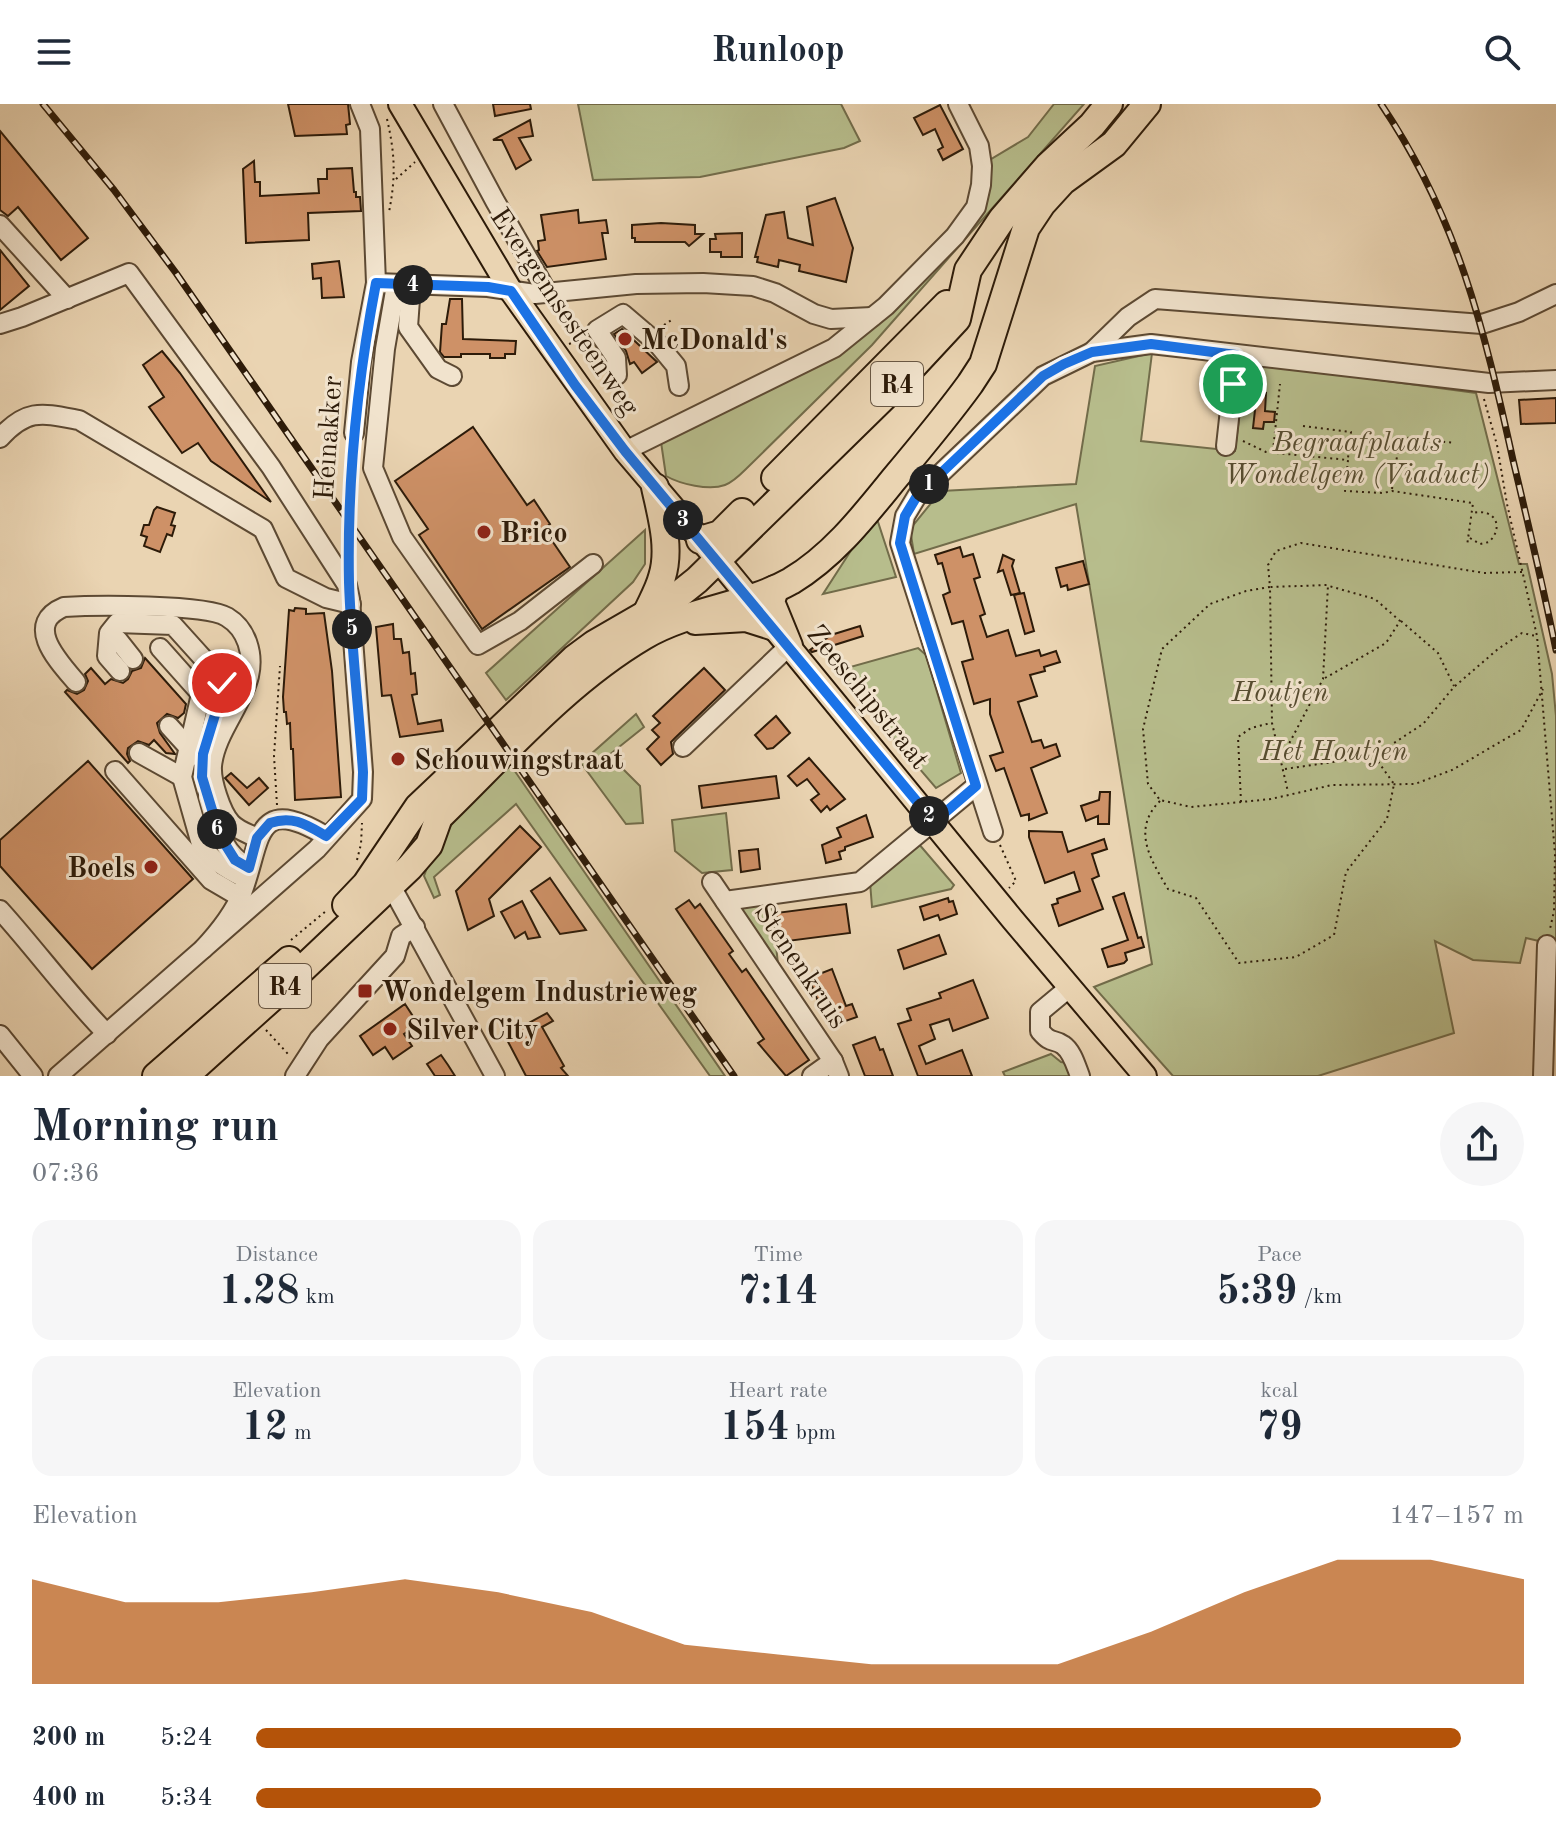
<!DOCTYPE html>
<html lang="en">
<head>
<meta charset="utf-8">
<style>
  body { margin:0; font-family:"Old Standard TT",serif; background:#f6f6f7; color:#1f2937; height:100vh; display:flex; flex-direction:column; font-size:30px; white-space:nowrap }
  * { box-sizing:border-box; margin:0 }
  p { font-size:26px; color:#747a83 }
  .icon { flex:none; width:44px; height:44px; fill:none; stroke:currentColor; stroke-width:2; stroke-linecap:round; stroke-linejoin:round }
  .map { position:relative; height:972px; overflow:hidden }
  .panel { display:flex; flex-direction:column; background:#fff; flex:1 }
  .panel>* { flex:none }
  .pin { position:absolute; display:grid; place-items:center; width:68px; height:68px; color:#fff; margin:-34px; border:4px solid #fff; border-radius:50%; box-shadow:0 2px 8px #0007 }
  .km { position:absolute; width:40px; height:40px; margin:-20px; border-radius:50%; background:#222; color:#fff; font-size:22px; line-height:40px; text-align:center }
  .round { display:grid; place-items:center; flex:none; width:84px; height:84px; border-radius:42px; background:#f6f6f7 }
  .overview { display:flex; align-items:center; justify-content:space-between; height:136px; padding:0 32px }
  h1 { font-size:44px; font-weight:800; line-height:60px }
  .metrics { display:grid; grid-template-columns:repeat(3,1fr); gap:12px; height:136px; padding:8px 32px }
  .metrics div { display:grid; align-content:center; border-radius:20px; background:#f6f6f7; text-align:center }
  .metrics b { font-size:40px; font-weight:800 }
  .metrics small { font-size:22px; font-weight:400 }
  .metrics p { font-size:22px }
  .chart { height:224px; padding:16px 32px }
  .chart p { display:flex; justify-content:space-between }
  .chart svg { width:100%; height:144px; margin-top:8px; fill:#b45309; opacity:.7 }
  ul { padding:0 32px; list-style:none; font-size:26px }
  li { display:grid; grid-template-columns:128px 96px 1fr; align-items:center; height:60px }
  li i { height:20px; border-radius:10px; background:#b45309 }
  header { display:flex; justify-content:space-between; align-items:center; height:104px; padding:0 32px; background:#fff; font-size:36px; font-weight:800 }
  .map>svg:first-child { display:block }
</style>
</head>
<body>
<header><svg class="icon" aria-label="menu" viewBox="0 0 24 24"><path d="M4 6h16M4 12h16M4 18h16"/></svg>Runloop<svg class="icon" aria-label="search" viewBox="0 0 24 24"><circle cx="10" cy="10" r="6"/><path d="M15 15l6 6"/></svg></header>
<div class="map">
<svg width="1556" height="972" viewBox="0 0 1556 972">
  <rect width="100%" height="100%" fill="#ead4b2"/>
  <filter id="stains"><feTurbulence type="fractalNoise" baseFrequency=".0025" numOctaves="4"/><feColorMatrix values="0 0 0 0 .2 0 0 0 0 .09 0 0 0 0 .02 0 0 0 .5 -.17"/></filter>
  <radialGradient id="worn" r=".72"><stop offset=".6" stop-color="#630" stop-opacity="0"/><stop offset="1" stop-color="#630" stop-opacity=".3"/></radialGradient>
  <g fill="#b7bd8c" stroke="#726c4a" stroke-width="2">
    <path d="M578,0H841L860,37L844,44L700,73L593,76Z"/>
    <path d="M1054,0H1084L872,241L746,365C740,371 733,378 725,381C709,387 680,380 666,372L661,338L837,252L946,147L988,57L1028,33Z"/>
    <path d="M1152,249L1141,337L1235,347L1246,258L1476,289L1519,460H1527L1552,570L1556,612V841L1526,834L1520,859L1473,856L1435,837L1454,929L1318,972H1173L1094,883L1152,860L1076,400L914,450L910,425L941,387L1076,380L1095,262Z"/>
    <path d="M870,417L878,418L896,473L823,490Z"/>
    <path d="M645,426V460L633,478L506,596L486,569Z"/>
    <path d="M918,544L926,551L961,669L936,684L836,567Z"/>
    <path d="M636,610L644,623L609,651L640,682L643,719L626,720L581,659Z"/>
    <path d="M507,661L512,663L725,972H710L516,700L434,773L440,791L434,794L424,772C438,726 474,694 507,661Z"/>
    <path d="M726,709L732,766L702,769L675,747L672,716Z"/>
    <path d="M918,739L954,781L951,785L872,803L870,778Z"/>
    <path d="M750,796H771L778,860L737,805Z"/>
    <path d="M1051,950L1061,958L1067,959L1073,972H1005L1003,968Z"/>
  </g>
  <g fill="#ce9167" stroke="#2d1b09" stroke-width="2">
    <path d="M288,0H348L350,20L346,21L347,30L295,32Z"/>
    <path d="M493,0H530L531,5L495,12Z"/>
    <path d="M940,1L963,45L943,56L938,46L943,43L935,25L923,31L914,14Z"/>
    <path d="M530,16L533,32L519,34L531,56L516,65L502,36H493Z"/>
    <path d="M0,27L88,134L61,156L18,103L8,112L0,106Z"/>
    <path d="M254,57L255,78H260V92L319,89L318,75H327V65L352,64L354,88H356V93H360L361,107L308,109L309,136L246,139L243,65Z"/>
    <path d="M835,94L853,144L846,178L799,167L800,161L779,156L778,163L757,158L758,153H755L766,111L784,108L788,134L813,141L807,103Z"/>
    <path d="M578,106L579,119L606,116L608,129H602L606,155L547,163L537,147L539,146L538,137L545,136L541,111Z"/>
    <path d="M661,119L695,121V130H703L689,142L685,138H635V134H632V121Z"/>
    <path d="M742,129V153H721V148H710V135H716L715,130Z"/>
    <path d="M0,146L29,182L0,206Z"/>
    <path d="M339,157L344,193L322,194L321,174L313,175L312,160Z"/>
    <path d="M450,195H462L463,235L516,237L515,250H505V254H490V250H461V253H444L440,248L442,220H446Z"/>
    <path d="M622,225L657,258L642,269L634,258L630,260L626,247L614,230Z"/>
    <path d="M162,247L180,269L271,398L211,357L198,339L182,349L149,303L164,293L143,261Z"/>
    <path d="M1257,288L1266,289L1265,307L1275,308L1274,318H1264L1263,325L1253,324Z"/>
    <path d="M1556,294V319L1521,320L1519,296Z"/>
    <path d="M473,323L527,401L534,396L550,420L544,425L570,463L482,525L419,431L428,425L395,377Z"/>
    <path d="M157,403L175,409L171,421L175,422L172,432L167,430L160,448L144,442L147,433L141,431L144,421H149L154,406Z"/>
    <path d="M960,443L963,453L973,450L980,473L974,475L985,510L980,512L987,533L1008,526L1016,552L1039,546L1041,552L1056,547L1060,558L1044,563L1045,567L1030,571L1037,592L1018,598L1032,638L1041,636L1044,644L1056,640L1060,652L1031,664L1047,709L1029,716V710L1021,712L1004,664L996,667L990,652L1003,648L990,610V595L974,600L962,558L973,555L963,517L952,520L943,491L950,488L942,459L938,460L935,451Z"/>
    <path d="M1003,451L1014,456L1012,462L1020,489L1011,491L1003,466L998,468Z"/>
    <path d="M1083,457L1089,480L1068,486L1067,481L1061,483L1056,464Z"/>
    <path d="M1024,489L1034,527L1025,530L1014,491Z"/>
    <path d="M295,504L306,505V510L324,509L332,567L341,693L295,696L293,645H291L290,619L287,620L286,608H284L283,593L289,506L294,507Z"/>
    <path d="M393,520L394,535H401L403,549L409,548L411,570L415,569L417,590L412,591L418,620L441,616L443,627L400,633L391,591L382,592L376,523Z"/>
    <path d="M860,522L863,532L812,548L810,546L831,531Z"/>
    <path d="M145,554L186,600L184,609L178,614L167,610L157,619L160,629L175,650L166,649L154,636L149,641L138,637L128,644L127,650L130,657L128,659L65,588L67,586L77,590L84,586L88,577L85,570L91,564L105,580L111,575L123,579L128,575L132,567L141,564Z"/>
    <path d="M704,564L725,586L675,634L671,638L673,650L661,661L647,645L659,633L652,626L660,619L653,612Z"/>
    <path d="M776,612L790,629L773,644L767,645L755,631Z"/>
    <path d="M809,654L845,695L830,706L827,702L821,708L811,696L819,690L807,675L797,682L788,672Z"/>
    <path d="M88,657L193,775L92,865L0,762V736Z"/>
    <path d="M231,669L247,684L259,674L268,684L249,701L225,674Z"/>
    <path d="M776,672L779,694L702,704L699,682Z"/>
    <path d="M1100,688H1110L1109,720H1098V712L1086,717L1081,702L1099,696Z"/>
    <path d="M866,711L873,733L845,743V746L839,748L841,755L826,759L822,741L841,733L837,724Z"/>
    <path d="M520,722L541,743L489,795L494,812L468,826L456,787Z"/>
    <path d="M1029,727L1062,728L1068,748L1104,735L1107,745L1092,750L1099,772L1092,775L1103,805L1059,822L1052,801L1058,799L1057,795L1080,787L1074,768L1045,779L1029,733Z"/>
    <path d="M758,745L760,765L741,768L739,747Z"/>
    <path d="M550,774L586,826L560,830L531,787Z"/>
    <path d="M1124,789L1138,834L1141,833L1144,843L1125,849L1127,856L1124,859L1108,863L1102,845L1128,836L1113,793Z"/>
    <path d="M948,794L949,798L953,797L957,810L940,816L938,811L924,816L920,803Z"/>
    <path d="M689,796L695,804L700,800L733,847L729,850L742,868L746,865L809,956L786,972L758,939L764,935L676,805Z"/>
    <path d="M522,797L540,833L528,835L525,828L515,834L501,808Z"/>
    <path d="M846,800L850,829L780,838L776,809Z"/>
    <path d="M939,831L946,850L904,865L898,846Z"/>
    <path d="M832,865L846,902L852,900L857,913L837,920L829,896L819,900L809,874Z"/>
    <path d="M973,876L988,914L953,927L949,915L930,921L935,935L919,942L926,960L962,946L972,972H918L898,920L911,916L907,905L941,894L939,889Z"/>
    <path d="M405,900L418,920L404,930L412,942L393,955L385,943L373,951L360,932Z"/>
    <path d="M547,909L553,917L542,923L564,962L561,964L568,972H526L505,932Z"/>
    <path d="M875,933L880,946L883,945L893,972H865L853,941Z"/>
    <path d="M441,951L448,961L455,972H435L427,960Z"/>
  </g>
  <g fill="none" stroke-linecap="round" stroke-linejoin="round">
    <g stroke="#5c4933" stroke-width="22">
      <g id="minor">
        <path d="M443,0L495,97L547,188"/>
        <path d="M0,121L67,195"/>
        <path d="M376,179L488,183L535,190L636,180L703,179L753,182L775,189L814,210L831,215L872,213"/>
        <path d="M396,181L385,245L373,364L402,433L478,541L520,517L593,460"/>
        <path d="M411,181L408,223L438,265L452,272"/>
        <path d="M0,220L22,213L129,169L271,363L347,481L350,495L363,668L362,695L317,745L203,845"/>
        <path d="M1092,248L1128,213L1155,195L1482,220L1519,208L1556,190"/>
        <path d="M617,271L616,254L597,226L623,210L657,239L676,262L679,282"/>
        <path d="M354,329L361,258L376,179L370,25L360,0"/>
        <path d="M0,334C27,304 42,309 79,316L263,425L286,474L326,494L351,500"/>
        <path d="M1226,342L1236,251"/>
        <path d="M625,347L834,244L886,202L955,132L976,103L981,81L982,62L979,42L958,0"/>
        <path d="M109,535L118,536L133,555"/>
        <path d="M160,544L201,590L182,673L201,740C211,757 229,766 246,775"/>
        <path d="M120,567L107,552L109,529L117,519L173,521L219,572L222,588L202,656"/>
        <path d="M76,578C58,557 23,520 64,503C93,501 206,500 227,513C247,525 254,550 249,572C242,602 215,630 212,662C211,677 221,708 231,719C237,726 249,730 257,734"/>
        <path d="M169,622L189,644"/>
        <path d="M683,643L789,542"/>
        <path d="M139,649L182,673"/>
        <path d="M115,667L211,776L240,793"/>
        <path d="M208,693C217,722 221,748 249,764"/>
        <path d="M993,728L900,439L905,412L917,392L1043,272L1092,248L1151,240L1489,279L1556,276"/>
        <path d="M712,778L833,957L839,972"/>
        <path d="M390,780L495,972"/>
        <path d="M725,797L860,778L976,682"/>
        <path d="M0,806C37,847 68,890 107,930"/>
        <path d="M1070,883L1040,908V927C1052,941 1053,934 1063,941C1072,947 1076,962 1080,972"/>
        <path d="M0,931L33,972"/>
        <path d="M58,972L203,845C219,828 233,811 242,789C262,737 253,689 326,732"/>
        <path d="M295,972L319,935L395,852L401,832L415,823"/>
        <path d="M812,972L833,957"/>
        <path d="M1543,972L1547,841"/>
      </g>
    </g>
    <g stroke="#2d1b09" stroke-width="26">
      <g id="major">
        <path d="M400,0L511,187L625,347L728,468L1013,816L1145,972"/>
        <path d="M695,519L746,516L774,525"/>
      </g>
    </g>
    <g stroke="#2d1b09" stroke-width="30">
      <g id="highway">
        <path d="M775,374L947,200"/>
        <path d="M700,436L720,430L742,408"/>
        <path d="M775,485L771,498L789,542"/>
        <path d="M647,508C652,497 659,485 662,473C671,444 661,411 655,383"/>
        <path d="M346,801L366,780L418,703L575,554L594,540L677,492L697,476L891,286L957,215L968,166L1002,115L1048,62L1092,21L1109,0"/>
        <path d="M156,972L289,856"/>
        <path d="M185,972L275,891L410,763L429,741L439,713C504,650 566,578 644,532C690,505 745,503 791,477C833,452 864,412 894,375C920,344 946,313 970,280L983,260L1026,124L1042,100L1063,77L1114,40L1147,0"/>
      </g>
    </g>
    <g stroke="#2d1b09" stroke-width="2" stroke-dasharray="2 4" stroke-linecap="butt">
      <path d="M387,15C395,50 396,72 389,108"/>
      <path d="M396,75L415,58"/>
      <path d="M664,221L673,215"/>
      <path d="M569,240L585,234"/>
      <path d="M1484,295L1497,341L1507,400L1537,532L1555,750L1554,807L1550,825"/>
      <path d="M1303,322L1351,328L1348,354"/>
      <path d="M1243,337L1266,348L1348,356L1345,387L1383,389L1392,387L1473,399L1467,442"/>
      <path d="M1273,347L1280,280"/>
      <path d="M1392,385L1400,333L1455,339"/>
      <path d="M1470,434L1480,440L1489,438C1505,422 1494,404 1473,409"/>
      <path d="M349,454L353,345"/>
      <path d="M1522,468L1484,469L1301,439L1276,447L1268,461L1270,483L1246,487L1210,500L1162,545L1143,625L1148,680L1160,696L1191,703L1271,695L1332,681L1415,680L1452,666L1521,626L1543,585"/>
      <path d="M1401,517L1438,549L1454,582"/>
      <path d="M1325,574L1386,539L1400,517L1375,495L1329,482"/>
      <path d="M1281,655L1323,575L1328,481L1270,483L1272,619L1288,688"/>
      <path d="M1285,665L1374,652L1423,620L1454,583L1498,545L1522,529L1536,532"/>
      <path d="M1160,697C1131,726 1151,756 1168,785L1196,794L1239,859L1296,853L1334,831L1346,768L1387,715L1394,680L1374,652"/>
      <path d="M1241,698L1238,633L1251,624L1271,619"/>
      <path d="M277,701L274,652L280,562"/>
      <path d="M1000,741L1016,777L1009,784"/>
      <path d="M357,756L361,740L362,719"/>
      <path d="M291,836L326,807"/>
      <path d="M266,926L288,950"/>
    </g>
    <use href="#minor" stroke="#f1e3cd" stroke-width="18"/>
    <use href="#major" stroke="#ead4b2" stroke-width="22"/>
    <use href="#highway" stroke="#ead4b2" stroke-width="26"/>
    <g stroke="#2d1b09" stroke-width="7">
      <g id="rail">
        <path d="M43,0L114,86L176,169L734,972"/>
        <path d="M1381,0C1458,114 1484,225 1513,356C1528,419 1543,482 1556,546"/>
      </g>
    </g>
    <use href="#rail" stroke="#f1e3cd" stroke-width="4" stroke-dasharray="12" stroke-linecap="butt"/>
  </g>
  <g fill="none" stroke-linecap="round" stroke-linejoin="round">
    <g stroke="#fff" stroke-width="16">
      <path id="route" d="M222,579V588L203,650L202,673L220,732L235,756L249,764L257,734L270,719C293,711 307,721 326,732L362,695L363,668C359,605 351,541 349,478C347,377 357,278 376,179L488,183L511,187L575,281L625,347L934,718L976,682L900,439L905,412L917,392L1043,272L1064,260L1092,248L1151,240L1236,251L1233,280"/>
    </g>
    <use href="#route" stroke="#1a73e8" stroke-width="10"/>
  </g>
  <g fill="#8f2418" stroke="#f1e3cd" stroke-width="3">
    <circle cx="625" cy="235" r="8"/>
    <circle cx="484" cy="428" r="8"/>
    <circle cx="398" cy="655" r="8"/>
    <circle cx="151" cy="763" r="8"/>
    <rect x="357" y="879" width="16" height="16" rx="4"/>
    <circle cx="390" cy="925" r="8"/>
  </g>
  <g text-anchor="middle" stroke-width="6" stroke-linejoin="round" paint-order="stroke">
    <g fill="#f1e3cd" stroke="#685744" stroke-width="2">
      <rect x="871" y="258" width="52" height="44" rx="6"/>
      <rect x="259" y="860" width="52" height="44" rx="6"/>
    </g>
    <g font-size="26" font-weight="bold" fill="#2d1b09">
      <text x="897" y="289">R4</text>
      <text x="285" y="891">R4</text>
    </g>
    <g font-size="28" fill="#2d1b09" stroke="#f1e3cd">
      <text transform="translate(566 207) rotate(56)" y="10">Evergemsesteenweg</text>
      <text transform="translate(327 334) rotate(-86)" y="10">Heinakker</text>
      <text transform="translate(869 592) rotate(51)" y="10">Zeeschipstraat</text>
      <text transform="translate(802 861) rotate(56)" y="10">Stenenkruis</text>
    </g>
    <g font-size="28" font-weight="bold" fill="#2d1b09" stroke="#f1e3cd" text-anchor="start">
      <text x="641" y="245">McDonald's</text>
      <text x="500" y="438">Brico</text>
      <text x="414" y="665">Schouwingstraat</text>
      <text x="135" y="773" text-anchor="end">Boels</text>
      <text x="381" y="897">Wondelgem Industrieweg</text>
      <text x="406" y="935">Silver City</text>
    </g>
    <g font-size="28" font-style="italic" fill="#564c30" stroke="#f1e3cd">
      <text x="1357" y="347">Begraafplaats<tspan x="1357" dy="32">Wondelgem (Viaduct)</tspan></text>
      <text x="1280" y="597">Houtjen</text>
      <text x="1334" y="656">Het Houtjen</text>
    </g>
  </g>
  <rect width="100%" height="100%" filter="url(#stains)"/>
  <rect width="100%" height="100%" fill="url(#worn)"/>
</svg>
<div class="pin" style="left:1233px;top:280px;background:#1e9e55"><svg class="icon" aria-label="arrive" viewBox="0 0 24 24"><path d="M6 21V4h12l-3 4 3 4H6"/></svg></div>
<div class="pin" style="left:222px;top:579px;background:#d93025"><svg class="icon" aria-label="check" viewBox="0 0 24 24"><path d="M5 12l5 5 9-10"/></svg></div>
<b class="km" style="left:929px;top:380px">1</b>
<b class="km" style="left:929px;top:712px">2</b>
<b class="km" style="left:683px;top:416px">3</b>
<b class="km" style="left:413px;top:181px">4</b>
<b class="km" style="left:352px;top:525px">5</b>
<b class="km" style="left:217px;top:725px">6</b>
</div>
<section class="panel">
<div class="overview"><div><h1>Morning run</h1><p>07:36</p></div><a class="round"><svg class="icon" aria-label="share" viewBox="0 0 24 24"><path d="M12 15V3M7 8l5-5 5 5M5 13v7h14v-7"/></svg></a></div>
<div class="metrics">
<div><p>Distance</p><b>1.28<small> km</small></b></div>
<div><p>Time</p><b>7:14</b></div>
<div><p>Pace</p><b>5:39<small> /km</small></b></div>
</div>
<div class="metrics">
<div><p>Elevation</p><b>12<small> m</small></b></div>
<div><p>Heart rate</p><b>154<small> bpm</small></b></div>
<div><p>kcal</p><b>79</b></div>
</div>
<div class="chart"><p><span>Elevation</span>147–157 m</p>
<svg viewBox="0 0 160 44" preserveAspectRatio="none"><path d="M0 44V12L10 19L20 19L30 16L40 12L50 16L60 22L70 32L80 35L90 38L100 38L110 38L120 28L130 16L140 6L150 6L160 12V44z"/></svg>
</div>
<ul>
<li><b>200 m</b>5:24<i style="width:95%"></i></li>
<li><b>400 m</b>5:34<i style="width:84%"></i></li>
</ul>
</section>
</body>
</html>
